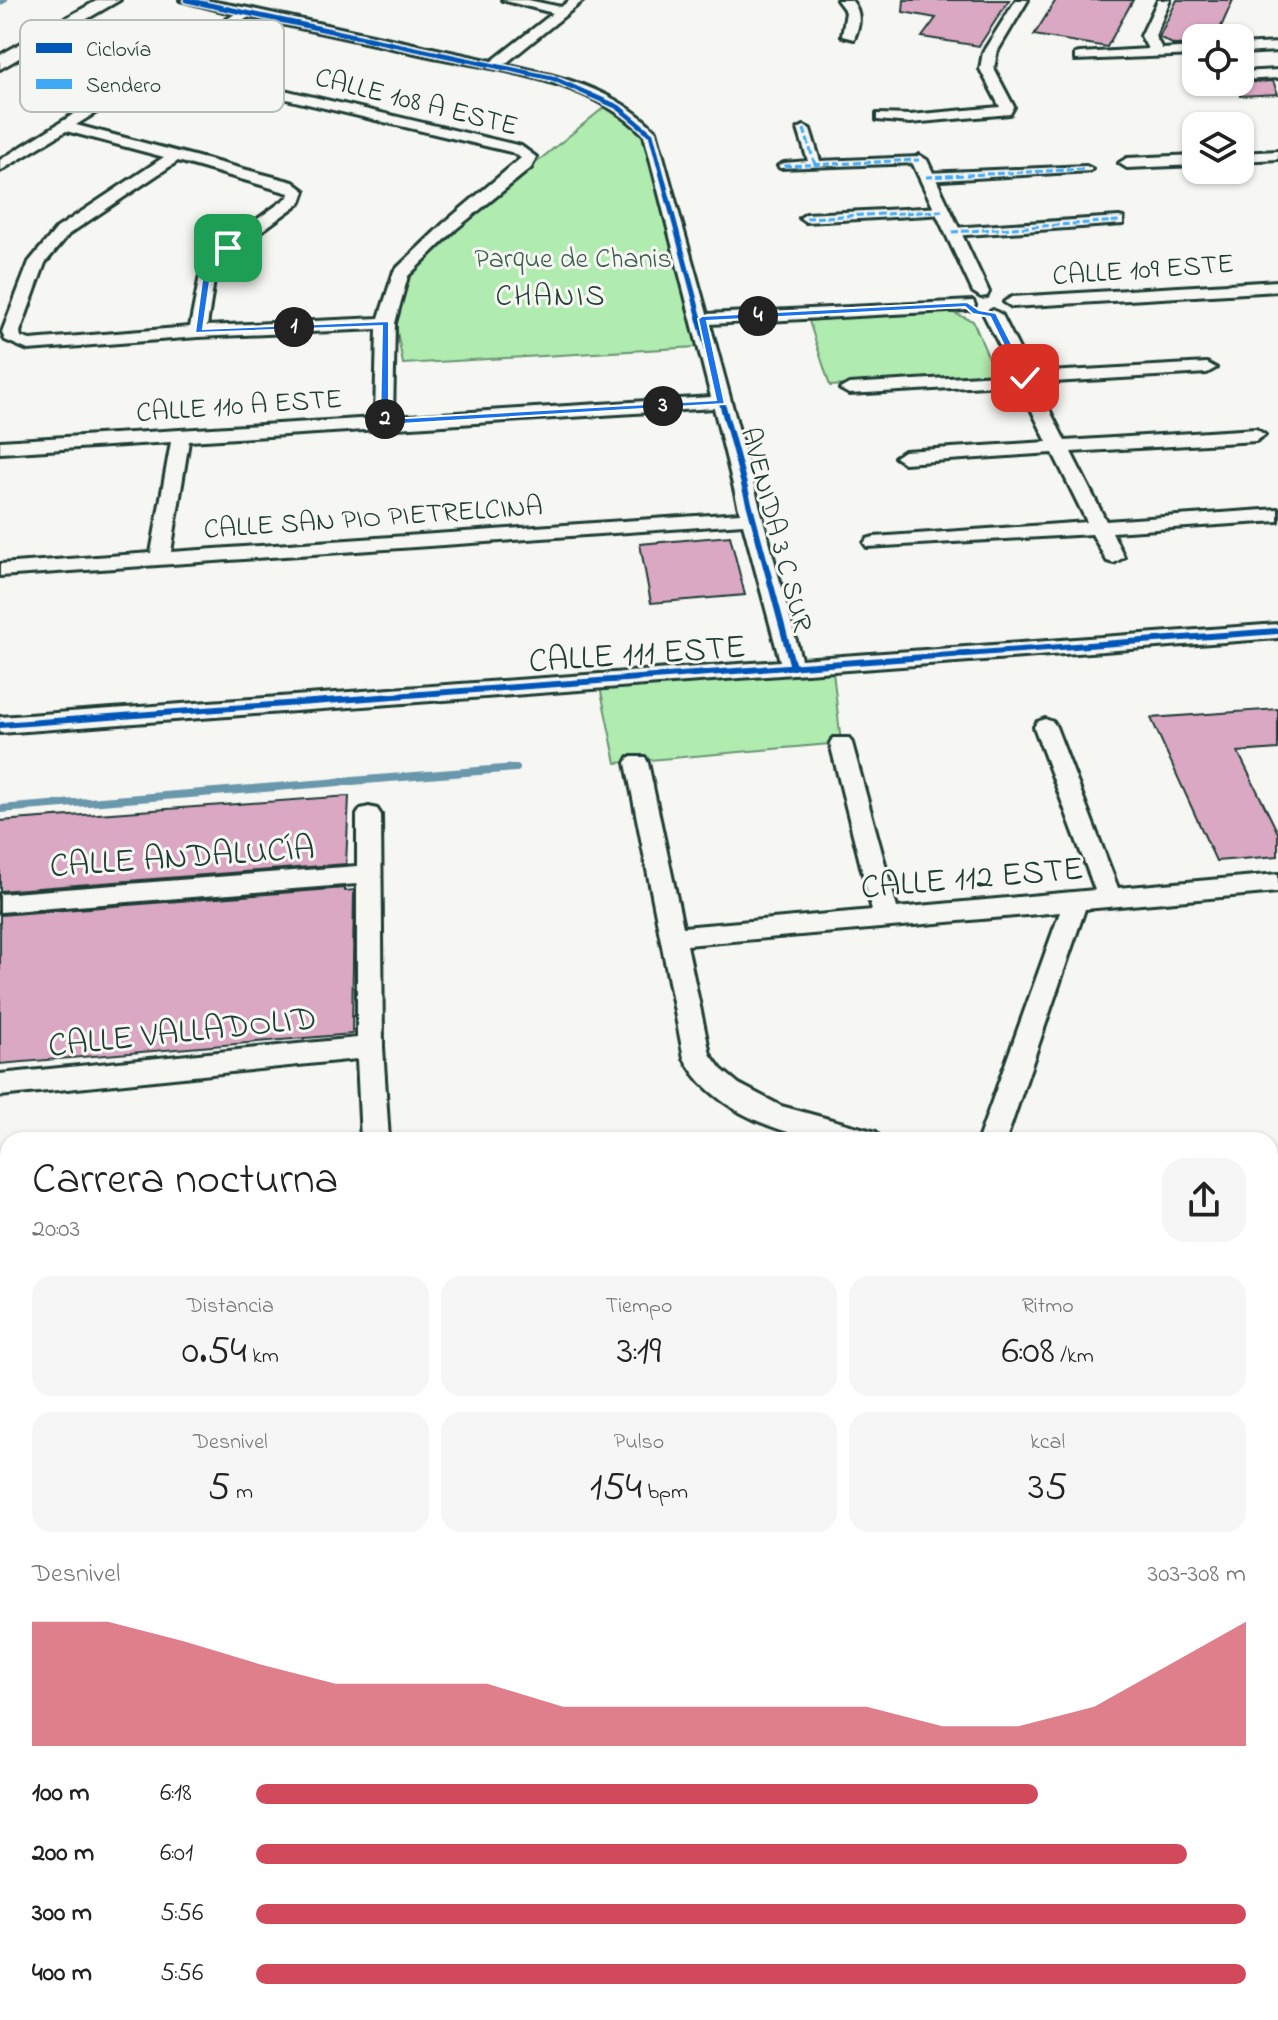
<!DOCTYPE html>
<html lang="es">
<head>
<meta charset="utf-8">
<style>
  body { margin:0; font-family:"Indie Flower",sans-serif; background:#f6f6f6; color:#222; height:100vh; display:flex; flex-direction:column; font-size:30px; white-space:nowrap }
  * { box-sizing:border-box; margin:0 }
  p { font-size:26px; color:#767676 }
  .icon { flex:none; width:44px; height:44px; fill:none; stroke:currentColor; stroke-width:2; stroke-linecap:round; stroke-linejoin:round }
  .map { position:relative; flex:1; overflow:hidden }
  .sheet { position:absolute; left:0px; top:1132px; width:1278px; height:888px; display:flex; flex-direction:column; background:#fff; border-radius:24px 24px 0 0; box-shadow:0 2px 6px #0004 }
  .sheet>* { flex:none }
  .tools { position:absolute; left:1182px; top:24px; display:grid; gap:16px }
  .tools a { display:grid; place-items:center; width:72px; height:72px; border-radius:16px; background:#fff; box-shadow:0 2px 6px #0004; font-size:40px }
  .pin { position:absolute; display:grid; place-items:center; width:68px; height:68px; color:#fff; margin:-34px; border-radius:16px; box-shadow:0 4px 12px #0006 }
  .km { position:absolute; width:40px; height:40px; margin:-20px; border-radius:50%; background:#222; color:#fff; font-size:22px; line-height:40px; text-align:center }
  .round { display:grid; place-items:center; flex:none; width:84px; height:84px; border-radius:24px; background:#f6f6f6 }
  .head { display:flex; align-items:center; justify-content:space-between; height:136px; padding:0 32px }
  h1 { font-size:44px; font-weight:600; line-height:60px }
  .figures { display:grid; grid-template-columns:repeat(3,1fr); gap:12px; height:136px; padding:8px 32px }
  .figures div { display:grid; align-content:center; border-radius:20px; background:#f6f6f6; text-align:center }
  .figures b { font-size:40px; font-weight:600 }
  .figures small { font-size:22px; font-weight:400 }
  .figures p { font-size:22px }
  .chart { height:224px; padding:16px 32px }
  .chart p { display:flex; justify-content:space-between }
  .chart svg { width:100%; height:144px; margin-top:8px; fill:#d1495b; opacity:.7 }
  ul { padding:0 32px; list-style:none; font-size:26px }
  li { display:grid; grid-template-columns:128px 96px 1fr; align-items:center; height:60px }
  li i { height:20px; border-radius:10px; background:#d1495b }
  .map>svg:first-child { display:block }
</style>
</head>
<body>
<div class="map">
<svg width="1278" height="2020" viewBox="0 0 1278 2020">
  <rect width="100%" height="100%" fill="#f6f6f2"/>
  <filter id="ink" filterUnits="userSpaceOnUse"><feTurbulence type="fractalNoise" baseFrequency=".0125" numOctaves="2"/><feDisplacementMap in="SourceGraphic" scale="16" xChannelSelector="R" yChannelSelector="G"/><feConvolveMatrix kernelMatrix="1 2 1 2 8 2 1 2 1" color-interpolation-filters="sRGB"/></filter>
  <g filter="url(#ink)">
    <g fill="#b0ebb0" stroke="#689472" stroke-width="2">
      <path d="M607,105L646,135L697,347L403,364L395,320L407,276L462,223Z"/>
      <path d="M944,309L973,321L996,375L830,386L809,321Z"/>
      <path d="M833,671L841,743L616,763L600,687Z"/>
    </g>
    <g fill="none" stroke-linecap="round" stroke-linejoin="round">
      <path stroke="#6997ab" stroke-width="5" d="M0,3L5,0"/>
      <path stroke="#6997ab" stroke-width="8" d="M0,809L516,768"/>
    </g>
    <g fill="#dba8c4" stroke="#1f3d34" stroke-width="2">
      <path d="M904,0H1009L979,46L922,37L936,18L903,12Z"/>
      <path d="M1056,0H1133L1107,47L1034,35Z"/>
      <path d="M1177,0H1233L1216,38L1196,35V44L1174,45L1159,37Z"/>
      <path d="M1273,81L1278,94L1240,96V83Z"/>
      <path d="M730,536L745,595L651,603L640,544Z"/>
      <path d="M1278,709V749L1238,752L1278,833V856L1216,861L1151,718Z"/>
      <path d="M349,796L346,864L0,891V821Z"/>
      <path d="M345,888V891L354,890L352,1034L0,1064V915Z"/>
    </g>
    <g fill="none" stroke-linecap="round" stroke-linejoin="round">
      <g stroke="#1f3d34" stroke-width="6">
        <path id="service" d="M1270,1311L1278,1314V1326L1270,1323Z"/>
      </g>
      <g stroke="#1f3d34" stroke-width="6">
        <g id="pedestrian">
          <path d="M804,126L810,129L820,161L919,157L925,160L919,163L780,168L778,166L784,163L808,161L798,129Z"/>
          <path d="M1086,166L1092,169L1090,171L926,181L920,177L926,173Z"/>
          <path d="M942,207L946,208V214L806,222L800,218L806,214Z"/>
          <path d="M1119,217L1123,218V224L952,236L946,232L952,228Z"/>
        </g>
      </g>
      <g stroke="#1f3d34" stroke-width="6">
        <g id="minor">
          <path d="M180,0H204L248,8L492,61L553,13L502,0H528L561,7L570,0H584L505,64C560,76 615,89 656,131L707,314L973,301L975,305L973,309L967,310L710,324L801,659L1278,624V638L0,733V717L780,661L743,524L0,576V564L151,553L171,442L0,453V441L375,418L377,329L198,337L28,350L5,340L2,332L29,262L57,228L164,157L66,131L0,171V160L235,14ZM249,17C309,30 369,43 429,56C502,71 589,79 644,135L711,397L393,417L395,323L408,276L456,229L531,168L536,157L521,146L174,64ZM164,70L511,152L521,158L444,223L394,271L379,318L207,326L215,274L234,251L301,202L305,191L293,182L76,125ZM178,161L289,193L288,197L222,245L201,270L190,327L30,340L21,337L20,332L45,263L69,234ZM714,408L740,513L171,552L189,441Z"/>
          <path d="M837,0H851C862,12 860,25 854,39L842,36L846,12Z"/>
          <path d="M1016,0H1028L997,52L994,69L1014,107L1010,114L910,123L877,120V114L910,115L1000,107L980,69L983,52Z"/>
          <path d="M1158,0H1170L1155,36L1162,49L1196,47V55L1075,60V54L1080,53L1148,49L1141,36Z"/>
          <path d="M1278,43V51L1240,53V45Z"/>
          <path d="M1278,70V78L1240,80V72Z"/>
          <path d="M1278,151V159L1240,161V153Z"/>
          <path d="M919,155L927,160L989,292L987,296L981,297L973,292L911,160Z"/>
          <path d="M1196,155V165L1127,168L1119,163L1127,158Z"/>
          <path d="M1278,281V291L1012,307L1004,302L1012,297Z"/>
          <path d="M993,310L1002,315L1031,373L1207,363L1216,368L1207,373L1036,383L1065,441L1256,429L1265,435L1256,441L1071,452L1106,521L1278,509V521L1112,532L1124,557L1114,563L1107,561L1092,534L867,547L864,543L867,539L874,537L1087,522L1053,453L904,463L895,457L904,451L1047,442L1019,384L849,394L840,389L849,384L1014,374L984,315Z"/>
          <path d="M1045,719L1053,722L1056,727L1118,888L1278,874V892L1085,909L1006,1140H978L1060,912L687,945L710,1054L721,1069L739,1084L781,1106L876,1132L880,1140C860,1140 837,1143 818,1139C768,1130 708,1105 684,1058L626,763L629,757H645L648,763L683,927L872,910L830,743L833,738H849L852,743L897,908L1095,890L1034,727L1037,722Z"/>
          <path d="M369,807L377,809L381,815L383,1047L389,1140H361L357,1059L0,1096V1074L357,1038V884L0,912V894L357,866V815L361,809Z"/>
          <path d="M8,1297V1325L0,1326V1298Z"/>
          <path d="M8,1586V1620L0,1621V1587Z"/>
          <path d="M148,2012H186L184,2020H144Z"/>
          <path d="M533,2012H571L570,2020H530Z"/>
          <path d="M934,2012H972V2020H932Z"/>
        </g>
      </g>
      <g stroke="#1f3d34" stroke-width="6">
        <path id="secondary" d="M98,0H120L0,69V55Z"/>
      </g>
      <use href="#service" fill="#f6f6f2" fill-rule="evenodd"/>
      <use href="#pedestrian" fill="#f6f6f2" fill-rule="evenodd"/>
      <use href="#minor" fill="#f6f6f2" fill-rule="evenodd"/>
      <use href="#secondary" fill="#f6f6f2" fill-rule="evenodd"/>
      <g stroke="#3fa9f5" stroke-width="3" stroke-dasharray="7 3" stroke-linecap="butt">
        <path d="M804,129L815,165"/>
        <path d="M784,166L919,160"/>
        <path d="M926,177L1086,169"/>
        <path d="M806,218L942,211"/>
        <path d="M952,232L1119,221"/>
      </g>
      <g stroke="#f6f6f2" stroke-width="8">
        <path id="cycleway-far1" d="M186,0L552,78L618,107L651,134L700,319"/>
      </g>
      <g stroke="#f6f6f2" stroke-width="10">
        <g id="cycleway">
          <path d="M699,317L793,667"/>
          <path d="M0,725L1278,631"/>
        </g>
      </g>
      <use href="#cycleway-far1" stroke="#0057b8" stroke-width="5"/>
      <use href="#cycleway" stroke="#0057b8" stroke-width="6"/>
    </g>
  </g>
  <path fill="#1a73e8" stroke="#fff" stroke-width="2" d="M226,247L232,248L211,274L203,329L389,321V419L716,400L698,319L702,316L967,302L979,310L996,313L1029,378L1025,381L1020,378L990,317L973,314L965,307L707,321L725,404L384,425L380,422L382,326L195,333L203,273Z"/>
  <g text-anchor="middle" stroke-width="6" stroke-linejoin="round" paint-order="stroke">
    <g font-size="28" fill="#1f3d34" stroke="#f6f6f2">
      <text transform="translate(417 100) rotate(14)" y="10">CALLE 108 A ESTE</text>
      <text transform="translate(1143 268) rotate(-4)" y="10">CALLE 109 ESTE</text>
      <text transform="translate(239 404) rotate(-4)" y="10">CALLE 110 A ESTE</text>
      <text transform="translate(373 516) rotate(-4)" y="10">CALLE SAN PIO PIETRELCINA</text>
      <text transform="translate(778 529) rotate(75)" y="10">AVENIDA 3 C SUR</text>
    </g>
    <g font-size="28" fill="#3c604d" stroke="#f6f6f2">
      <text x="573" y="267">Parque de Chanis</text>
    </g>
    <g font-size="30" letter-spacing="2" fill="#1f3d34" stroke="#f6f6f2">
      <text x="551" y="305">CHANIS</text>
    </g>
    <g font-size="34" fill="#1f3d34" stroke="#f6f6f2">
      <text transform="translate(637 652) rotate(-4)" y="12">CALLE 111 ESTE</text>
      <text transform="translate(182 855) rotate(-4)" y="12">CALLE ANDALUCÍA</text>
      <text transform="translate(972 876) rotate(-5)" y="12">CALLE 112 ESTE</text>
      <text transform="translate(182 1030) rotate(-6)" y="12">CALLE VALLADOLID</text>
    </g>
  </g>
  <rect x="20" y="20" width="264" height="92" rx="12" fill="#f6f6f2" stroke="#b6beb9" stroke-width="2"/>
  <rect x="36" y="43" width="36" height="10" fill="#0057b8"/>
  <rect x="36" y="79" width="36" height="10" fill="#3fa9f5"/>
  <g font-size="22" fill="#1f3d34">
    <text x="86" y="56">Ciclovía</text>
    <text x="86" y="92">Sendero</text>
  </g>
</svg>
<div class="tools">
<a><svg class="icon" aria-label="locate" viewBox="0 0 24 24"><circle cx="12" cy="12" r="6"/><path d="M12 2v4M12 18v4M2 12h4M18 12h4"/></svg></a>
<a><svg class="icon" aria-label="layers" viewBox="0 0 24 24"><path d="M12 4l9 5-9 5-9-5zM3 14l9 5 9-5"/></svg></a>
</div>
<div class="pin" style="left:228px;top:248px;background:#1e9e55"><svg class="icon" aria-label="arrive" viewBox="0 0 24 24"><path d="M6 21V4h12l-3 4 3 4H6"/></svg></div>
<div class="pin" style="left:1025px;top:378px;background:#d93025"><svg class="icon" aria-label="check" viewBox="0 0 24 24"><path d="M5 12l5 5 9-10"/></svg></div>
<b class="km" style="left:294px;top:327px">1</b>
<b class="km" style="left:385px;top:419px">2</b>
<b class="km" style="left:663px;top:406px">3</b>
<b class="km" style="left:758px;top:316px">4</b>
<section class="sheet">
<div class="head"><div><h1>Carrera nocturna</h1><p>20:03</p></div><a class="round"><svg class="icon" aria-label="share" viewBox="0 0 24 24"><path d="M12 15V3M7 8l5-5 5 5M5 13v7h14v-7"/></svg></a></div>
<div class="figures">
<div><p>Distancia</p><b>0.54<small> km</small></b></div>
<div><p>Tiempo</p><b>3:19</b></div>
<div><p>Ritmo</p><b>6:08<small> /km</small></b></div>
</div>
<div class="figures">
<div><p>Desnivel</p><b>5<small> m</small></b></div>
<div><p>Pulso</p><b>154<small> bpm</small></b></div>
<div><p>kcal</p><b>35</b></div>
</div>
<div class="chart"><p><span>Desnivel</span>303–308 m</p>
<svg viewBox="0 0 160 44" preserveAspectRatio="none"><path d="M0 44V6L10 6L20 12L30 19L40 25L50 25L60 25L70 32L80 32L90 32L100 32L110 32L120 38L130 38L140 32L150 19L160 6V44z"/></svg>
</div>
<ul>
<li><b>100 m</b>6:18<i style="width:79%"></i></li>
<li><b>200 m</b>6:01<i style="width:94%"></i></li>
<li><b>300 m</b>5:56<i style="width:100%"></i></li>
<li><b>400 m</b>5:56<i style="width:100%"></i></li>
</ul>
</section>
</div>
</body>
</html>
